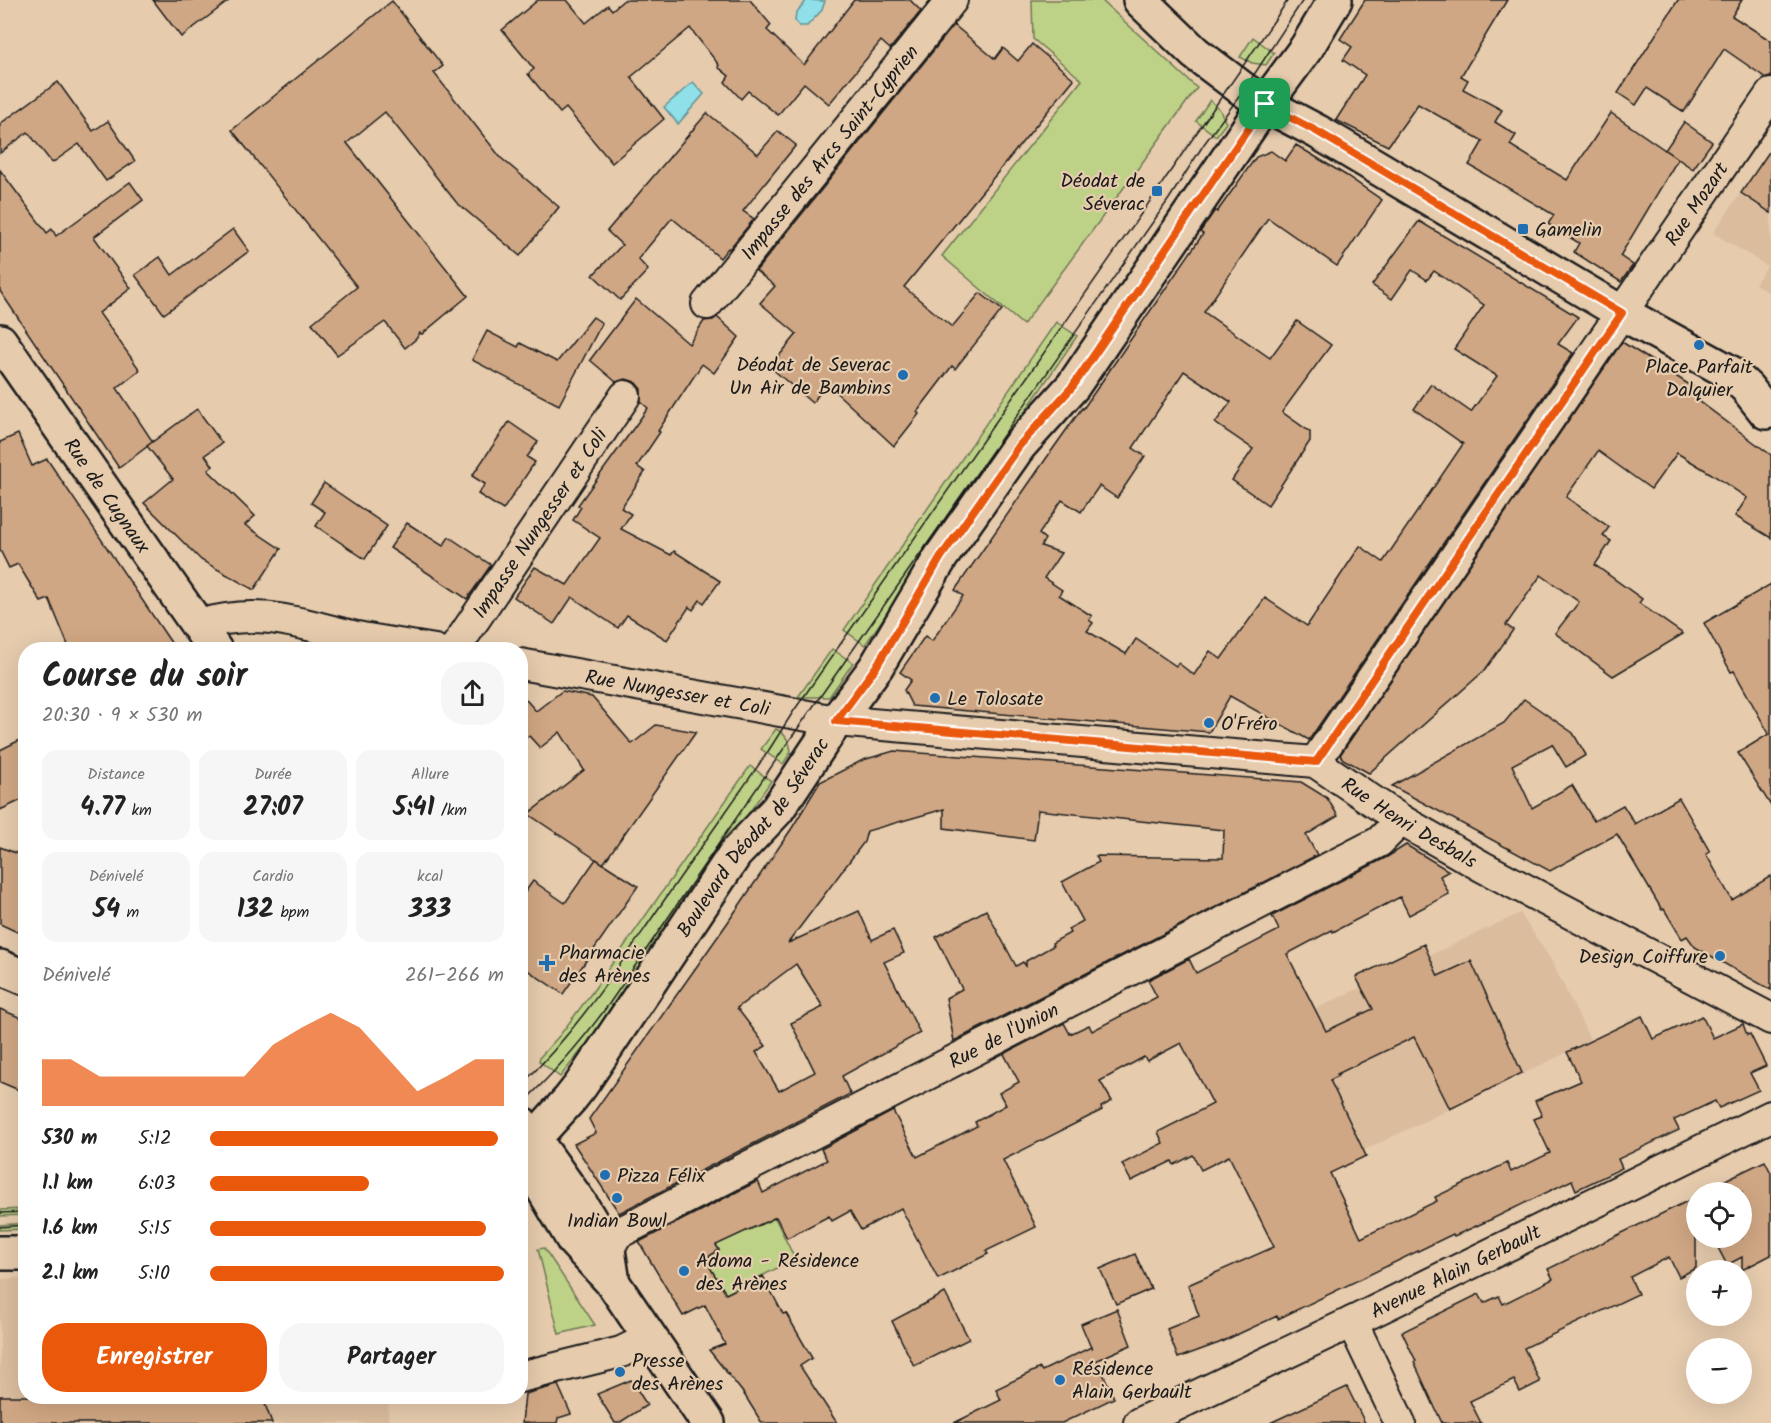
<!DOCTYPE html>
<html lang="fr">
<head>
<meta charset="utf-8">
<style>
  body { margin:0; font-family:Kalam,sans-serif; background:#f6f6f6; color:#222; height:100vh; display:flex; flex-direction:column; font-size:22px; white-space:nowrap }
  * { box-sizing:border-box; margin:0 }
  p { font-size:20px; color:#767676 }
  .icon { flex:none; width:33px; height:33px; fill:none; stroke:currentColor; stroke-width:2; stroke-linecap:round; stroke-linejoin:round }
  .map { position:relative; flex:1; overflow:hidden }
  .drawer { position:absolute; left:18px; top:642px; width:510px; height:762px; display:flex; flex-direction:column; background:#fff; border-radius:24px; box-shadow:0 6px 24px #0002 }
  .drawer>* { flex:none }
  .fabs { position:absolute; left:1686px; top:1182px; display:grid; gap:12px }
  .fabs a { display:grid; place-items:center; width:66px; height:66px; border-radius:50%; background:#fff; box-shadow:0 6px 24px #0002; font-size:30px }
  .pin { position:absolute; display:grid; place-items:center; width:51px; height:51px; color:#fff; margin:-26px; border-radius:12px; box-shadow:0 3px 9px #0006 }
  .round { display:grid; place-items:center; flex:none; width:63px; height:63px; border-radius:24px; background:#f6f6f6 }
  .head { display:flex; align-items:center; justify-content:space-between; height:102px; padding:0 24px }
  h1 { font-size:33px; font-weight:800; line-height:45px }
  .stats { display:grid; grid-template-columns:repeat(3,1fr); gap:9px; height:102px; padding:6px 24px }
  .stats div { display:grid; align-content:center; border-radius:15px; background:#f6f6f6; text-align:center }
  .stats b { font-size:26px; font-weight:800 }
  .stats small { font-size:16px; font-weight:400 }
  .stats p { font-size:16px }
  .chart { height:168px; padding:12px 24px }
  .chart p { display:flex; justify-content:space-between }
  .chart svg { width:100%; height:108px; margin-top:6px; fill:#ea580c; opacity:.7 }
  .cta { display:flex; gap:12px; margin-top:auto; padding:12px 24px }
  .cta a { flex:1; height:69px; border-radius:24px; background:#ea580c; color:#fff; font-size:24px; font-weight:800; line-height:69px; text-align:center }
  .cta a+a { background:#f6f6f6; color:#222 }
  ul { padding:0 24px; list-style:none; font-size:20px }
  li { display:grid; grid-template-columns:96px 72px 1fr; align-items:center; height:45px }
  li i { height:15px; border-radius:8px; background:#ea580c }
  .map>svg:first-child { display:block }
</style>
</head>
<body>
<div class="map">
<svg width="1771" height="1423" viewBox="0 0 1771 1423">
  <rect width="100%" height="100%" fill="#e6cbad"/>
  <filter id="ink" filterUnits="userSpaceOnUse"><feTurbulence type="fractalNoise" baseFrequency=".0167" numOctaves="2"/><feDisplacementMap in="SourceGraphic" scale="12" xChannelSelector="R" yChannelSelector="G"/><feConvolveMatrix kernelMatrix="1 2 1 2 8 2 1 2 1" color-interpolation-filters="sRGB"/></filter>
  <g filter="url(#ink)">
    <g fill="#dbbd9e">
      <path d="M1771,149V294L1755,284L1767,266L1713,233Z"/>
      <path d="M1520,913L1551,960L1591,1041L1327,1168L1315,1009Z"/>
      <path d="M25,1278L26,1396L389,1397L388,1423H0V1279Z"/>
    </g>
    <g fill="#bed287" stroke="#6d7752" stroke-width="1.5">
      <path d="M1032,0H1101L1197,88L1023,325L942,256L1082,80L1033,39Z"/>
      <path d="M1253,37L1274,53L1266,65L1252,63L1240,57Z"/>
      <path d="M1210,100L1220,110L1226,123L1216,136L1196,121Z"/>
      <path d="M1056,322L1077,336L865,645L844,630Z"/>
      <path d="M832,649L853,663L829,697H798Z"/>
      <path d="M776,729C786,734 790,742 791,752L783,764L761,749Z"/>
      <path d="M750,766L771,781L605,1021L560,1077L539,1061L540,1057L560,1035L593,991Z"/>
      <path d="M729,1194L747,1231L775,1218L795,1259L726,1294L705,1259L719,1250L696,1211Z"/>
      <path d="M25,1209V1215L0,1216V1210Z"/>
      <path d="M25,1223V1229L0,1230V1225Z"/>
      <path d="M544,1248L595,1325L559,1334L538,1249Z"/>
    </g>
    <g fill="#8fe0e8" stroke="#619296" stroke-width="1.5">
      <path d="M807,0L825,1L822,10L807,26H799L795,21L796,13Z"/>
      <path d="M693,82L704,94L678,124L664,107Z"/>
    </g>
    <g fill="#d0a784" stroke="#1c1c1c" stroke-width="1.5" fill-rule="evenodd">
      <path d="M153,0H230L181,37Z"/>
      <path d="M538,0H567L586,23L608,5L612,10L624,0H750L771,25L767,30L804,65L854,0H910L921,11L890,49L881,41L829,104L804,83L778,115L748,91L741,99L725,82L729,76L718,67L719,65L690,28L631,77L664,119L612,163L566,108L560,113L528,74L534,69L502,30Z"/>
      <path d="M1365,0H1507L1461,76L1468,80L1463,89L1502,110L1495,122L1516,135L1510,145L1567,180L1611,113L1678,159L1620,256L1633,265L1621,282L1574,252L1579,243L1548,224L1554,215L1469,165L1483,141L1418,104L1388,146L1336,120L1365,75L1343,60L1352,47L1340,39Z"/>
      <path d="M1678,0H1742L1732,16L1771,41V77L1766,78L1724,49L1684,112L1647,88L1636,105L1618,93Z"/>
      <path d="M392,1L443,66L434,73L501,158L559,207L520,256L456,202L385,112L347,143L468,296L422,334L420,333L416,339L405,348L385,322L337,355L312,323L357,287L232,130Z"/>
      <path d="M954,25L995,59L1003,48L1018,61L1032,44L1074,79L904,287L952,327L980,293L1002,310L955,369L952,366L917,412L919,414L894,446L827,384L812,403L770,367L797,334L760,303L775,286L756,271Z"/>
      <path d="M58,82L93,131L108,121L135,161L106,181L79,144L52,163L28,132L0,153V124Z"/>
      <path d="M707,113L758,154L778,131L796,145L743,211L754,219L729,249L728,248L720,258L672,218L638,259L648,270L620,300L593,275L622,245L607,231Z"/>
      <path d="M1684,122L1712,142L1693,169L1665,150Z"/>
      <path d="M1296,145L1347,176L1382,200L1337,266L1268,218L1204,312L1270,358L1297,321L1331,345L1282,412L1310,432V441L1268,505L1232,480L1253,449L1215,423L1231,402L1184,371L1133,448L1145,456L1117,498L1099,486L1081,512L1062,500L1039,534L1045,539L1041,546L1061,553L1044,578L1062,590L1059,595L1092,616L1089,620L1093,623L1087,631L1126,654L1136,639L1176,666L1178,663L1194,675L1210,651L1221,659L1265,598L1307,626L1360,546L1383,562L1463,444L1414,409L1431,384L1471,412L1497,376L1454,349L1484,305L1434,271L1427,280L1412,270L1392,299L1372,285L1419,221L1578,317L1558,344L1573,353L1309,740L1230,696L1209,732L912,706L904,690L911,680L900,672L925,636L932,641L963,596L955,590L1050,453L1082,408L1083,409L1203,234L1200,232L1215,210L1217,212L1256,157L1271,151L1285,161Z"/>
      <path d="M1771,149V213L1741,193Z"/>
      <path d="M0,170L47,233L52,229L56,236L130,182L143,200L94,237L131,288L99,313L140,370L117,388L153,442L119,468L0,291Z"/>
      <path d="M233,229L249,251L164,314L135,275L160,257L172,275Z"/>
      <path d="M636,299L689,344L704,321L713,320L717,317L739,337L714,373L702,364L658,431L660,432L637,466L645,472L621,508L631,514L621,529L671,555L674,551L720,581L704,603L700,600L693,610L689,607L667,640L627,615L618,628L572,597L554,624L514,597L535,567L567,585L600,538L573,520L581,507L578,505L648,408L641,402V389L635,382L626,379L616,382L590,360Z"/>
      <path d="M593,317L602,323L559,405L472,360L487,331L518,347L520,343L557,362Z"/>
      <path d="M1622,342L1704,394L1699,401L1771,455V538L1735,516L1747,498L1710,473L1677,453L1651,489L1598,451L1566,497L1609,527L1603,536L1611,541L1595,565L1642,599L1639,603L1683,634L1613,676L1555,633L1579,602L1541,575L1506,625L1513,630L1485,670L1369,773L1343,759L1340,755Z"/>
      <path d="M197,409L222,443L205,455L213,466L208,470L255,516L245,525L281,549L254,590L201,560L144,503L173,479L147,446Z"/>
      <path d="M509,422L538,442L527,457L535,462L503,510L478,494L485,484L472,476Z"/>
      <path d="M18,434L32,466L47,459L176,650H70L49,599L41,602L18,564L9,568L0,550V442Z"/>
      <path d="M324,483L387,526L365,559L316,526L325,512L311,503Z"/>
      <path d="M407,523L443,546L449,537L491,565L467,599L390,548Z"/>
      <path d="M1771,584V806L1738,753L1769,734L1734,671L1731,672L1704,623Z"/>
      <path d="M562,691L592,697L632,744L656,725L696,732L603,864L528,814L584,770L560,732L540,748L529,736L520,740V693L536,711Z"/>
      <path d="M1524,699L1573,733L1586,755L1566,767L1552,744L1512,765L1532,808L1572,785L1594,821L1623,805L1635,824L1679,798L1710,852L1706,854L1732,900L1771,876V990L1695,947L1687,936L1682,939L1664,909L1662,910L1617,834L1550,871L1392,786L1504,723Z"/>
      <path d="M26,737V798L0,810V750Z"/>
      <path d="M894,751L1301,782L1327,798L1338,816L1306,835L1317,855L954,1041L946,998L962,989L936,937L986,910L1016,966L1023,962L1026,966V961L1053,946L1052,943L1070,933L1068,929L1083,921L1062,882L1099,862L1096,856L1223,858L1224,830L1038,810L1034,840L944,828V809L867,831L864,842L788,943L859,911L872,940L893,930L904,953L884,962L920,1033L842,1076L850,1094L619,1213L574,1144L596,1133L589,1119L726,925L792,828L820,782L863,760ZM796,964L823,1007L791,1023L815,1072L779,1091L756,1052L766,1046L737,1008Z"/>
      <path d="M1406,845L1449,871L1440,876L1449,894L1409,915L1400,897L1333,932L1332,930L1287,954L1326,1031L1373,1009L1356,977L1424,944L1438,976L1471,961L1522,1073L1450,1109L1414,1037L1337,1074L1338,1076L1330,1080L1366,1156L1330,1173L1361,1238L1437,1201L1435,1197L1507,1163L1511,1172L1550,1153L1534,1119L1542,1116L1535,1101L1581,1081L1567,1052L1642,1016L1653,1039L1702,1016L1713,1038L1743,1024L1747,1035L1750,1034L1766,1066L1750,1073L1759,1090L1719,1108L1715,1101L1674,1120L1679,1130L1618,1159L1622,1168L1576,1190L1572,1180L1492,1219L1454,1236L1453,1234L1278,1319L1277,1316L1219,1343L1178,1358L1167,1329L1199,1316L1188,1285L1274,1247L1229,1156L1201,1170L1193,1155L1174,1165L1172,1161L1131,1181L1122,1164L1163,1143L1158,1132L1213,1104L1181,1043L1147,1061L1144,1057L1100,1081L1112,1101L1101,1107L1102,1110L1003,1160L1036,1227L986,1251L988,1254L938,1279L901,1208L861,1230L850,1211L832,1221L829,1216L787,1238L776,1217L716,1245L719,1250L705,1259L726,1294L763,1276L783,1314L786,1313L812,1358L800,1366L837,1423H762L744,1394L709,1350L725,1344L705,1305L683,1316L639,1242L758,1181L763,1193L827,1160L821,1149L893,1111L917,1157L977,1126L975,1122L1006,1105L999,1093L1019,1082L1004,1054L1064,1023L1070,1034L1089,1025L1092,1031L1136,1008L1157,997L1148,980L1189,959L1196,973L1279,930L1272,916L1387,857Z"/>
      <path d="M0,847L26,857V936L0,924Z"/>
      <path d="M596,859L638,886L563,994L520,965V899L533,881L565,903Z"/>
      <path d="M0,1009L26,1020V1093L0,1082Z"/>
      <path d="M1765,1161L1771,1173V1255L1742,1270V1257L1727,1265L1713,1238H1742V1192H1700Z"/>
      <path d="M1696,1197V1268L1679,1277L1669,1257L1630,1277L1638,1294L1524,1348L1540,1382L1520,1392L1514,1380L1470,1401L1481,1423H1442L1414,1362L1416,1361L1402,1332L1479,1294L1484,1303L1499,1296L1503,1304L1553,1279L1548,1269Z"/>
      <path d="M1135,1254L1151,1289L1116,1304L1100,1269Z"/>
      <path d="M945,1293L969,1339L914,1366L892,1321Z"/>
      <path d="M1117,1309L1131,1345L1097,1360L1114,1398L1062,1423H954L1001,1400L996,1389L1040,1368L1042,1371L1091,1347L1092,1350L1081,1324Z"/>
      <path d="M631,1380L647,1405L619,1423H615L597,1394Z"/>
      <path d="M558,1385L571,1414L558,1418L557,1423H522L525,1394Z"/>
      <path d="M1347,1387L1365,1423H1270Z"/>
      <path d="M0,1396H262L272,1423H0Z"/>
    </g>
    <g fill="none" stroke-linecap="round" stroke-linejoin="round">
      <g stroke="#1c1c1c" stroke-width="34">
        <g id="minor">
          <path id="s1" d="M707,304L952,0"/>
          <path d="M199,625C263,606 301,625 362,638C386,642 411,646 435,650"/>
          <path id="s2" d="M454,650L625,396"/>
          <path id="s3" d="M520,664L836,721L1315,762L1401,820L1483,867L1771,1019"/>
          <path id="s4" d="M1315,762L1771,94"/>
          <path id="s5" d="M608,1250L617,1234L1379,842L1401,820"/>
          <path d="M1352,1322L1400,1423"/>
          <path d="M520,1377L621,1352L650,1338"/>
          <path id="s6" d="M1139,1423L1352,1322L1771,1116"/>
        </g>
      </g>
      <g stroke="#1c1c1c" stroke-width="38">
        <g id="tertiary">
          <path d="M1140,0L1195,53L1244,90L1265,104L1318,132L1622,313L1731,373L1747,388L1766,412L1771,410"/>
          <path id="s7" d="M0,341L215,650"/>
          <path d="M0,967L26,978"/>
          <path d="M520,1122L534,1139"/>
        </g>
      </g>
      <g stroke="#1c1c1c" stroke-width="38">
        <g id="secondary">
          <path d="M537,1143L581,1205L608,1250L612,1276"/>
          <path d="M522,1153L574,1241L613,1283L708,1423"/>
          <path id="s8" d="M520,1154L570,1099L581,1085L735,854L777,810L836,721L876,667L941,557L1019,446L1073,386L1265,104L1307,47L1335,0"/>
          <path d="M0,1253H26"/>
        </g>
      </g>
      <use href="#minor" stroke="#e6cbad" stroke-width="30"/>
      <use href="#tertiary" stroke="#e6cbad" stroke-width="33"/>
      <use href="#secondary" stroke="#e6cbad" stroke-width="33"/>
      <g stroke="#1c1c1c" stroke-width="1.5">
        <path d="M520,1086C571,1037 610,979 650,921C688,865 728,809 767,753L793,712L1157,191C1200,127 1245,64 1288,0"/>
        <path d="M520,1105C554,1074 582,1041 609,1004L789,741L1169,199L1204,144L1244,90L1303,0"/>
        <path d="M0,1213L26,1212"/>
        <path d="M0,1227L26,1225"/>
      </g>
    </g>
  </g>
  <g fill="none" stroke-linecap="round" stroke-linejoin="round" filter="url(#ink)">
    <g stroke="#fff" stroke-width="12">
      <path id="route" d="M1265,104L1318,132L1622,313L1316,762L836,721L876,667L941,557L1019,446L1073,386Z"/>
    </g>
    <use href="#route" stroke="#ea580c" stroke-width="8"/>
  </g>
  <g fill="#1f6fb2" stroke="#e6cbad" stroke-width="2">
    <rect x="1151" y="185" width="12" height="12" rx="3"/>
    <rect x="1517" y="223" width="12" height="12" rx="3"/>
    <circle cx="1699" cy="345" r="6"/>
    <circle cx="903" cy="375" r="6"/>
    <circle cx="935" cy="698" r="6"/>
    <circle cx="1209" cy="723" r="6"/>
    <circle cx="1720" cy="956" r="6"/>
    <path d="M544 954h6v6h6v6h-6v6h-6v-6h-6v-6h6z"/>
    <circle cx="605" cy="1175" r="6"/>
    <circle cx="617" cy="1198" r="6"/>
    <circle cx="684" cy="1271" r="6"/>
    <circle cx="620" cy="1372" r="6"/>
    <circle cx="1060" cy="1380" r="6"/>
  </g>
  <g text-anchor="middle" stroke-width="4.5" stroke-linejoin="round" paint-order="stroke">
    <g font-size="20" fill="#1c1c1c" stroke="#e6cbad">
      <text dy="7" stroke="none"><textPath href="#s1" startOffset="195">Impasse des Arcs Saint-Cyprien</textPath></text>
      <text dy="7" stroke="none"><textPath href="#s4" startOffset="676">Rue Mozart</textPath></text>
      <text dy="7" stroke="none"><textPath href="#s7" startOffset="188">Rue de Cugnaux</textPath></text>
      <text dy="7" stroke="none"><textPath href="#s2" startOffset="153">Impasse Nungesser et Coli</textPath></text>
      <text dy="7" stroke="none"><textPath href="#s3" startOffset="160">Rue Nungesser et Coli</textPath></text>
      <text dy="7" stroke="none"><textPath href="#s3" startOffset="914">Rue Henri Desbals</textPath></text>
      <text dy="7" stroke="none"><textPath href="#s8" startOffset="394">Boulevard Déodat de Séverac</textPath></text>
      <text dy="7" stroke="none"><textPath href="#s5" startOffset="453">Rue de l'Union</textPath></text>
      <text dy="7" stroke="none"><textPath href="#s6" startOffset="351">Avenue Alain Gerbault</textPath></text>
    </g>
    <g font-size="20" fill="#1c1c1c" stroke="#e6cbad" text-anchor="start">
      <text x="1145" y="187" text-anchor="end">Déodat de<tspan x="1145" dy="23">Séverac</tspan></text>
      <text x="1535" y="236">Gamelin</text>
      <text x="891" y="371" text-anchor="end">Déodat de Severac<tspan x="891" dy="23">Un Air de Bambins</tspan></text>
      <text x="1699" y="373" text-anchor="middle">Place Parfait<tspan x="1699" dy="23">Dalquier</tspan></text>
      <text x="947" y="705">Le Tolosate</text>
      <text x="1221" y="730">O'Fréro</text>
      <text x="559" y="959">Pharmacie<tspan x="559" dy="23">des Arènes</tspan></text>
      <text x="1708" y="963" text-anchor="end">Design Coiffure</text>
      <text x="617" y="1182">Pizza Félix</text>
      <text x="617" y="1227" text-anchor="middle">Indian Bowl</text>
      <text x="696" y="1267">Adoma - Résidence<tspan x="696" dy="23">des Arènes</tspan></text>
      <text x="632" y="1367">Presse<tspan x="632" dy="23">des Arènes</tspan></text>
      <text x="1072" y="1375">Résidence<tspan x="1072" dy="23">Alain Gerbault</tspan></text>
    </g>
  </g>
</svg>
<div class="fabs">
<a><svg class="icon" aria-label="locate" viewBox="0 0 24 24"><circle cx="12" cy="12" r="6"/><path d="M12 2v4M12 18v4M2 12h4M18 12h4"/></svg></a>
<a>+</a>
<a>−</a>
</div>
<div class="pin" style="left:1265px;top:104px;background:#1e9e55"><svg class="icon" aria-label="arrive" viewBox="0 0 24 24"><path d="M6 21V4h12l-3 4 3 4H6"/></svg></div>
<section class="drawer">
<div class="head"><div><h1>Course du soir</h1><p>20:30 · 9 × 530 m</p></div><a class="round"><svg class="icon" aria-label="share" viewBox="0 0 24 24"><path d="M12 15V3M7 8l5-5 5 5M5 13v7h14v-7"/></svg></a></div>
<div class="stats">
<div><p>Distance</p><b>4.77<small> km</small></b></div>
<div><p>Durée</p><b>27:07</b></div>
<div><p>Allure</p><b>5:41<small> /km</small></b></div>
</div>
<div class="stats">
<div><p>Dénivelé</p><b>54<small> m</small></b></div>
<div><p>Cardio</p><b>132<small> bpm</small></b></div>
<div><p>kcal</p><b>333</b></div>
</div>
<div class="chart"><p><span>Dénivelé</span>261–266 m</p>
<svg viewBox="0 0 160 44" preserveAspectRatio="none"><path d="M0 44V25L10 25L20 32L30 32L40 32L50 32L60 32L70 32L80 19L90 12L100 6L110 12L120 25L130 38L140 32L150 25L160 25V44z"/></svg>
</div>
<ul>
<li><b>530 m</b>5:12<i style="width:98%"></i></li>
<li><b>1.1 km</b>6:03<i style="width:54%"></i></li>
<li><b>1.6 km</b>5:15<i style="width:94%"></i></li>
<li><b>2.1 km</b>5:10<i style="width:100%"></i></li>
</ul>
<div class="cta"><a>Enregistrer</a><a>Partager</a></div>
</section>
</div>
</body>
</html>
